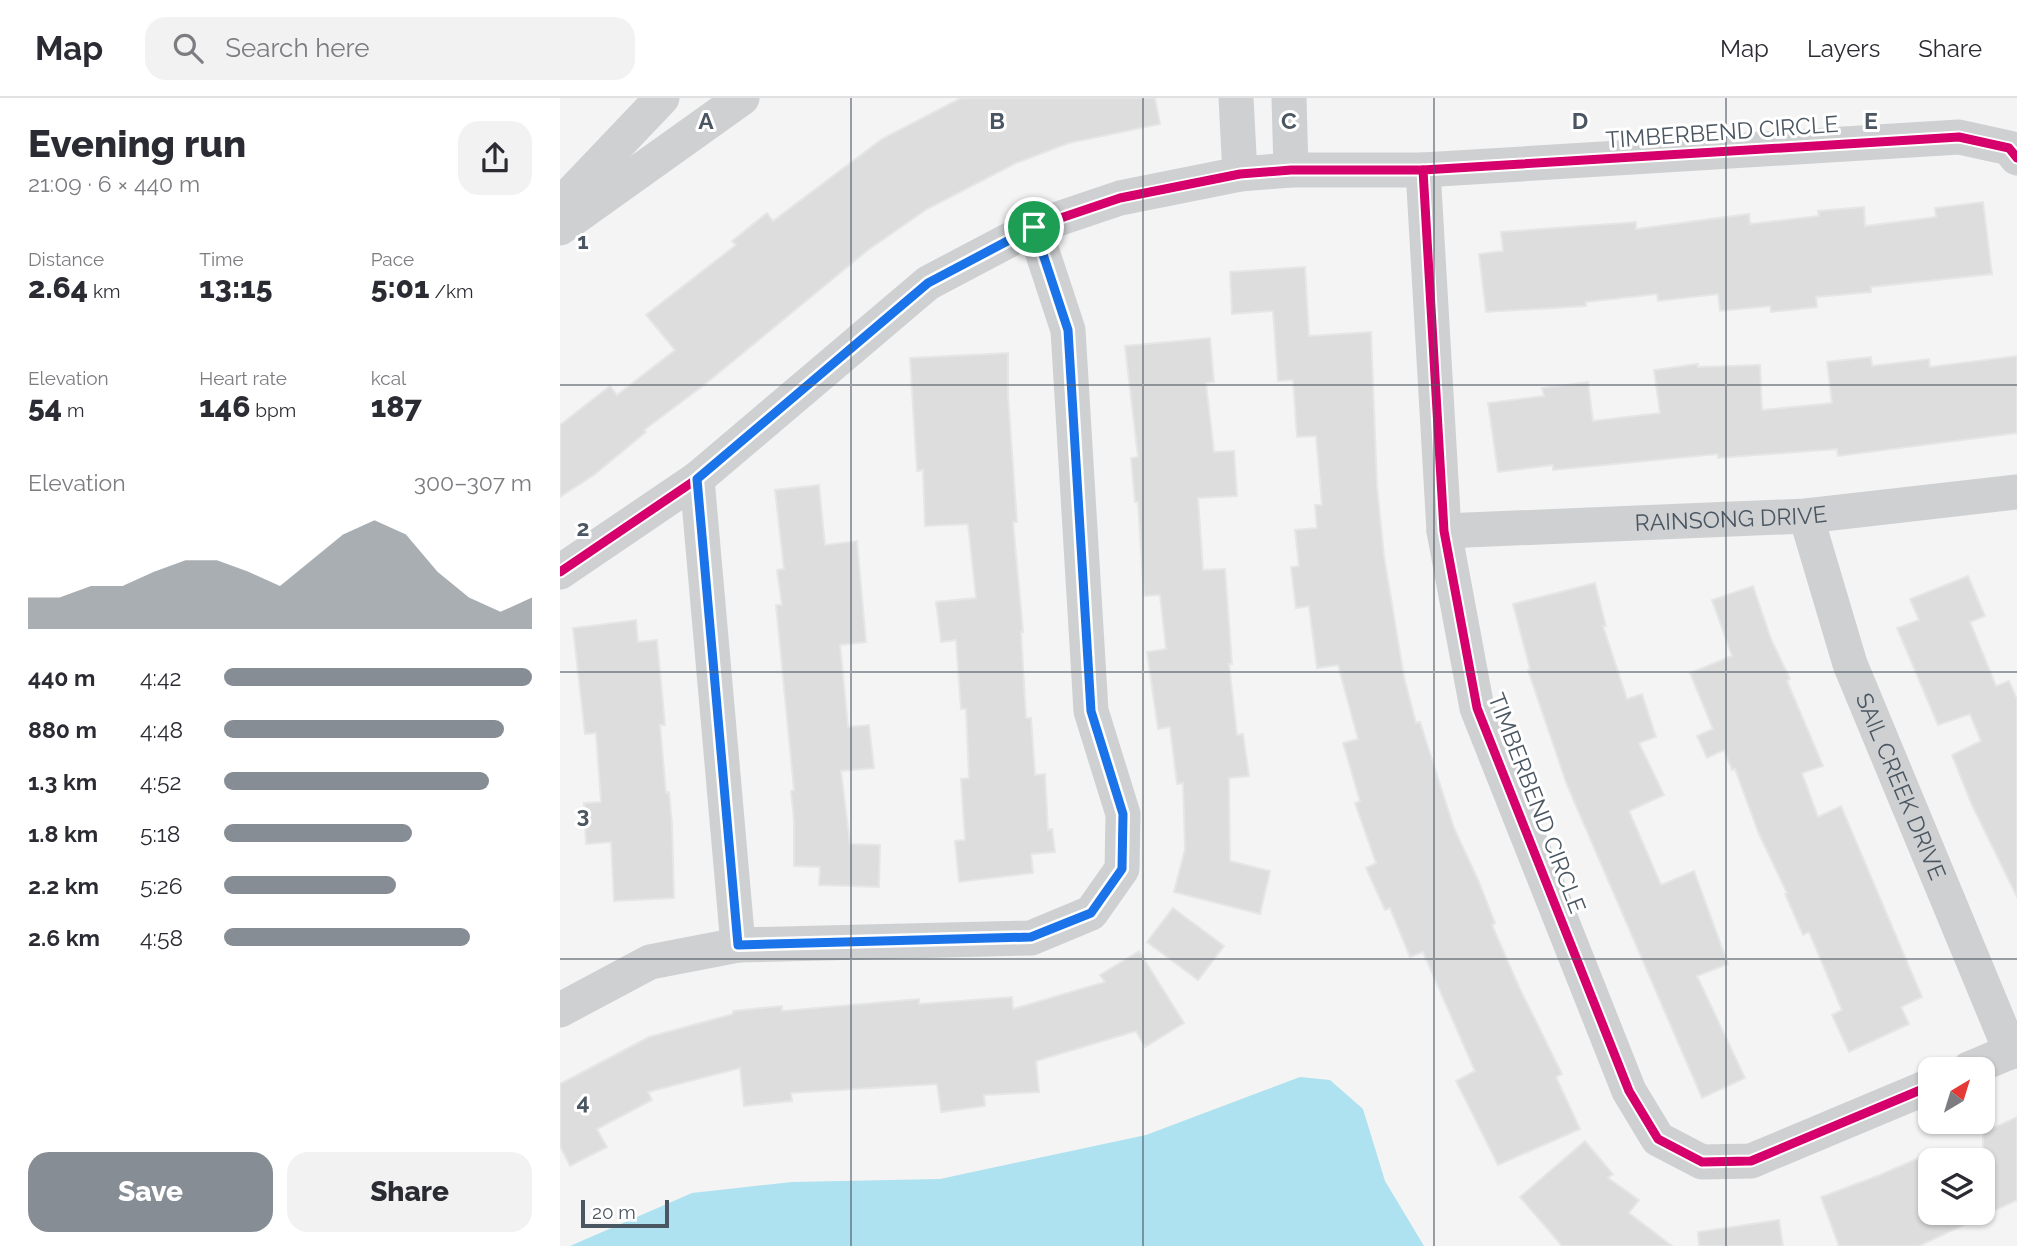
<!DOCTYPE html>
<html lang="en">
<head>
<meta charset="utf-8">
<style>
  body { margin:0; font-family:Raleway,sans-serif; background:#f2f2f3; color:#2b2b33; height:100vh; display:flex; flex-direction:column; font-size:26px; white-space:nowrap }
  * { box-sizing:border-box; margin:0 }
  p { font-size:23px; color:#7c7c81 }
  .icon { flex:none; width:38px; height:38px; fill:none; stroke:currentColor; stroke-width:2; stroke-linecap:round; stroke-linejoin:round }
  .map { position:relative; flex:1; overflow:hidden }
  .sheet { display:flex; flex-direction:column; background:#fff; width:560px }
  .sheet>* { flex:none }
  .needle { width:46px; rotate:38deg }
  .fabs { position:absolute; left:1358px; top:959px; display:grid; gap:14px }
  .fabs a { display:grid; place-items:center; width:77px; height:77px; border-radius:14px; background:#fff; box-shadow:0 2px 5px #0004; font-size:35px }
  .scale { position:absolute; left:21px; bottom:18px; width:88px; box-sizing:border-box; padding-left:7px; border:4px solid #4a5661; border-top:0; font-size:19px; line-height:24px; white-space:nowrap; color:#4a5661; -webkit-text-stroke:5px #fff; paint-order:stroke }
  .pin { position:absolute; display:grid; place-items:center; width:60px; height:60px; color:#fff; margin:-30px; border:4px solid #fff; border-radius:50%; box-shadow:0 2px 7px #0007 }
  .round { display:grid; place-items:center; flex:none; width:74px; height:74px; border-radius:21px; background:#f2f2f3 }
  .overview { display:flex; align-items:center; justify-content:space-between; height:119px; padding:0 28px }
  h1 { font-size:38px; font-weight:800; line-height:52px }
  .figures { display:grid; grid-template-columns:repeat(3,1fr); gap:10px; height:119px; padding:7px 28px }
  .figures div { display:grid; align-content:center }
  .figures b { font-size:30px; font-weight:800 }
  .figures small { font-size:19px; font-weight:400 }
  .figures p { font-size:19px }
  .chart { height:196px; padding:14px 28px }
  .chart p { display:flex; justify-content:space-between }
  .chart svg { width:100%; height:126px; margin-top:7px; fill:#868d94; opacity:.7 }
  .action { display:flex; gap:14px; margin-top:auto; padding:14px 28px }
  .action a { flex:1; height:80px; border-radius:21px; background:#868d94; color:#fff; font-size:28px; font-weight:800; line-height:80px; text-align:center }
  .action a+a { background:#f2f2f3; color:#2b2b33 }
  ul { padding:0 28px; list-style:none; font-size:23px }
  li { display:grid; grid-template-columns:112px 84px 1fr; align-items:center; height:52px }
  li i { height:18px; border-radius:9px; background:#868d94 }
  header { display:flex; align-items:center; gap:42px; box-sizing:border-box; height:98px; padding:0 35px; background:#fff; border-bottom:2px solid #e1e1e2 }
  header strong { font-size:33px }
  nav { display:flex; gap:38px; margin-inline-start:auto; font-size:24px }
  .search { width:490px; height:63px; background:#f2f2f3; display:flex; align-items:center; gap:18px; box-sizing:border-box; padding:0 24px; border-radius:21px; color:#7c7c81; font-size:26px }
  main { display:flex; flex:1; min-height:0 }
  .map>svg:first-child { display:block }
</style>
</head>
<body>
<header>
<strong>Map</strong>
<div class="search"><svg class="icon" aria-label="search" viewBox="0 0 24 24"><circle cx="10" cy="10" r="6"/><path d="M15 15l6 6"/></svg>Search here</div>
<nav><a>Map</a><a>Layers</a><a>Share</a></nav>
</header>
<main>
<section class="sheet">
<div class="overview"><div><h1>Evening run</h1><p>21:09 · 6 × 440 m</p></div><a class="round"><svg class="icon" aria-label="share" viewBox="0 0 24 24"><path d="M12 15V3M7 8l5-5 5 5M5 13v7h14v-7"/></svg></a></div>
<div class="figures">
<div><p>Distance</p><b>2.64<small> km</small></b></div>
<div><p>Time</p><b>13:15</b></div>
<div><p>Pace</p><b>5:01<small> /km</small></b></div>
</div>
<div class="figures">
<div><p>Elevation</p><b>54<small> m</small></b></div>
<div><p>Heart rate</p><b>146<small> bpm</small></b></div>
<div><p>kcal</p><b>187</b></div>
</div>
<div class="chart"><p><span>Elevation</span>300–307 m</p>
<svg viewBox="0 0 160 44" preserveAspectRatio="none"><path d="M0 44V33L10 33L20 29L30 29L40 24L50 20L60 20L70 24L80 29L90 20L100 11L110 6L120 11L130 24L140 33L150 38L160 33V44z"/></svg>
</div>
<ul>
<li><b>440 m</b>4:42<i style="width:100%"></i></li>
<li><b>880 m</b>4:48<i style="width:91%"></i></li>
<li><b>1.3 km</b>4:52<i style="width:86%"></i></li>
<li><b>1.8 km</b>5:18<i style="width:61%"></i></li>
<li><b>2.2 km</b>5:26<i style="width:56%"></i></li>
<li><b>2.6 km</b>4:58<i style="width:80%"></i></li>
</ul>
<div class="action"><a>Save</a><a>Share</a></div>
</section>
<div class="map">
<svg width="1457" height="1148" viewBox="0 0 1457 1148">
  <rect width="100%" height="100%" fill="#f4f4f4"/>
  <path fill="#aee2f0" d="M740,979L770,982L803,1011L825,1083L864,1148H10L132,1095L232,1084L380,1081L586,1037Z"/>
  <g fill="#ddddde" stroke="#e5e6e7" stroke-width="2">
    <path d="M401,0H595L600,26L509,45L456,65L367,111L308,152L144,287L84,332L86,334L34,377L0,399V327L50,288L57,297L115,252L86,217L176,147L172,143L207,115L213,123L322,41Z"/>
    <path d="M1423,104L1432,176L1311,189V194L1256,199L1257,209L1211,214L1210,208L1160,213L1158,196L1098,203L1097,196L1026,204V208L926,214L919,156L943,153L941,134L1076,124V131L1189,116L1190,126L1259,118L1258,113L1304,109L1305,128L1376,119L1375,110Z"/>
    <path d="M745,169L749,238L811,234L817,388L824,458L844,579L856,625L860,624L894,730L919,784L935,825L932,827L959,889L1002,976L996,979L1020,1031L938,1067L896,983L915,973L863,854L850,859L830,810L825,812L806,770L816,765L795,705L800,703L783,645L798,641L778,567L757,570L749,508L736,510L731,469L739,468L735,432L757,430L755,407H762L756,338L737,339L733,282L718,283L713,213L672,216L670,174Z"/>
    <path d="M650,240L654,284L646,285L654,354L674,353L677,398L638,400L643,472L665,471L672,566H669L677,637L683,636L689,678L669,680L670,763L710,773L700,816L614,794L625,751L623,685L617,686L610,629L598,631L587,554L606,551L600,497L584,498L578,404H575L571,360L578,359L565,248Z"/>
    <path d="M448,255V298L457,424H453L463,534H461L466,620H471L475,677L485,676L488,732L492,731L495,754L471,756L473,775L399,784L395,743L405,742L401,681L409,680L406,611H401L396,542L381,544L376,504L416,500L408,426L365,428L363,372L357,373L350,260Z"/>
    <path d="M1457,258V335L1278,358L1277,351L1158,360V356L993,372V367L938,374L928,305L984,298L982,290L1028,284L1033,323L1100,315L1094,272L1138,266V269L1200,267L1202,312L1272,305L1267,264L1311,259L1312,268L1369,261L1370,269Z"/>
    <path d="M259,387L265,447L297,443L306,544L280,547L288,629L309,627L314,670L281,673L290,746L320,747L319,789L259,787L260,769L234,768V723L231,693L234,692L216,507H222L217,472L224,471L215,392Z"/>
    <path d="M1408,478L1425,518L1410,524L1436,588L1449,583L1457,601V799L1412,707L1392,657L1421,643L1410,616L1378,627L1337,530L1359,522L1350,501Z"/>
    <path d="M1035,485L1046,528H1043L1067,601L1082,596L1096,639L1079,645L1104,697L1069,713L1101,787L1134,773L1168,866L1137,878L1185,980L1142,1000L1007,687L968,572L970,571L953,506Z"/>
    <path d="M1193,488L1211,541L1230,581L1227,583L1263,668L1242,675L1258,719L1281,708L1362,899L1341,909L1349,926L1289,954L1272,917L1282,912L1249,834L1243,837L1225,796L1227,795L1199,736L1175,671L1172,672L1164,652L1147,660L1137,638L1153,631L1130,575L1172,558L1152,502Z"/>
    <path d="M76,522L78,544L97,542L105,627H100L106,695L109,694L112,726L114,800L54,803L51,744L26,746L24,705L41,704L36,635L25,636L13,530Z"/>
    <path d="M613,810L664,848L638,882L587,844Z"/>
    <path d="M579,853L624,925L585,949L576,933L476,963L479,994L424,997L425,1008L381,1014L377,986L231,995L232,1003L184,1008L180,970L88,994L92,1002L37,1031L47,1049L10,1068L0,1048V986L89,939L173,916V913L222,908V913L359,901V906L452,899L453,911L545,884L540,877Z"/>
    <path d="M1457,1019V1102L1359,1148H1279L1261,1099L1320,1077L1370,1055V1115H1423V1035Z"/>
    <path d="M1025,1043L1053,1076L1048,1080L1079,1102L1069,1115L1112,1148H1002L960,1099Z"/>
    <path d="M1219,1122L1223,1148H1139L1138,1134Z"/>
  </g>
  <g fill="none" stroke-linecap="round" stroke-linejoin="round">
    <g stroke="#ced0d2" stroke-width="35">
      <path d="M676,0L680,76"/>
      <path d="M729,0L731,72"/>
      <path d="M863,72L884,433L917,610L1069,993L1098,1041L1142,1064L1191,1063L1370,988"/>
      <path d="M0,107L102,0"/>
      <path d="M0,130L182,0"/>
      <path d="M137,381L178,847"/>
      <path id="s1" d="M1246,418L1290,566L1451,954"/>
      <path id="s2" d="M884,433L1246,418L1457,394"/>
      <path d="M0,474L137,381L368,185L474,129L560,100L680,76L731,72H863L1399,39L1449,50L1457,60"/>
      <path d="M0,912L90,864L178,847L471,840L531,815L562,771L563,716L531,613L508,232L474,129"/>
      <path d="M1409,971L1457,951"/>
    </g>
    <g stroke="#fff" stroke-width="13">
      <g id="cycleway">
        <path d="M863,72L884,433L917,610L1069,993L1098,1041L1142,1064L1191,1063L1370,988"/>
        <path d="M0,474L137,381L368,185L474,129L560,100L680,76L731,72H863L1399,39L1449,50L1457,60"/>
      </g>
    </g>
    <use href="#cycleway" stroke="#d6006c" stroke-width="9"/>
  </g>
  <g fill="none" stroke-linecap="round" stroke-linejoin="round">
    <g stroke="#fff" stroke-width="14">
      <path id="route" d="M474,129L508,232L531,613L563,716L562,771L531,815L471,839L178,847L137,381L368,185Z"/>
    </g>
    <use href="#route" stroke="#1a73e8" stroke-width="9"/>
  </g>
  <path fill="none" stroke="#4a5661" stroke-width="2" stroke-opacity="0.55" d="M291,0V1148M583,0V1148M874,0V1148M1166,0V1148M0,287H1457M0,574H1457M0,861H1457"/>
  <g text-anchor="middle" stroke-width="6" stroke-linejoin="round" paint-order="stroke">
    <g font-size="23" fill="#4a5661" stroke="#fff">
      <text transform="translate(1162 34) rotate(-4)" y="8">TIMBERBEND CIRCLE</text>
      <text dy="8" stroke="none"><textPath href="#s2" startOffset="287">RAINSONG DRIVE</textPath></text>
      <text dy="8" stroke="none"><textPath href="#s1" startOffset="287">SAIL CREEK DRIVE</textPath></text>
      <text transform="translate(977 705) rotate(69)" y="8">TIMBERBEND CIRCLE</text>
    </g>
  </g>
  <g font-size="23" text-anchor="middle" font-weight="bold" fill="#4a5661" stroke="#fff" stroke-width="6" stroke-linejoin="round" paint-order="stroke">
    <text x="146" y="31">A</text>
    <text x="437" y="31">B</text>
    <text x="729" y="31">C</text>
    <text x="1020" y="31">D</text>
    <text x="1311" y="31">E</text>
    <text x="23" y="151">1</text>
    <text x="23" y="438">2</text>
    <text x="23" y="725">3</text>
    <text x="23" y="1012">4</text>
  </g>
</svg>
<div class="fabs">
<a><svg class="needle" viewBox="-14 -14 28 28"><path d="M0-13l5 13h-10z" fill="#e53935"/><path d="M0 13l5-13h-10z" fill="#7c7c81"/></svg></a>
<a><svg class="icon" aria-label="layers" viewBox="0 0 24 24"><path d="M12 4l9 5-9 5-9-5zM3 14l9 5 9-5"/></svg></a>
</div>
<div class="scale">20 m</div>
<div class="pin" style="left:474px;top:129px;background:#1e9e55"><svg class="icon" aria-label="arrive" viewBox="0 0 24 24"><path d="M6 21V4h12l-3 4 3 4H6"/></svg></div>
</div>
</main>
</body>
</html>
